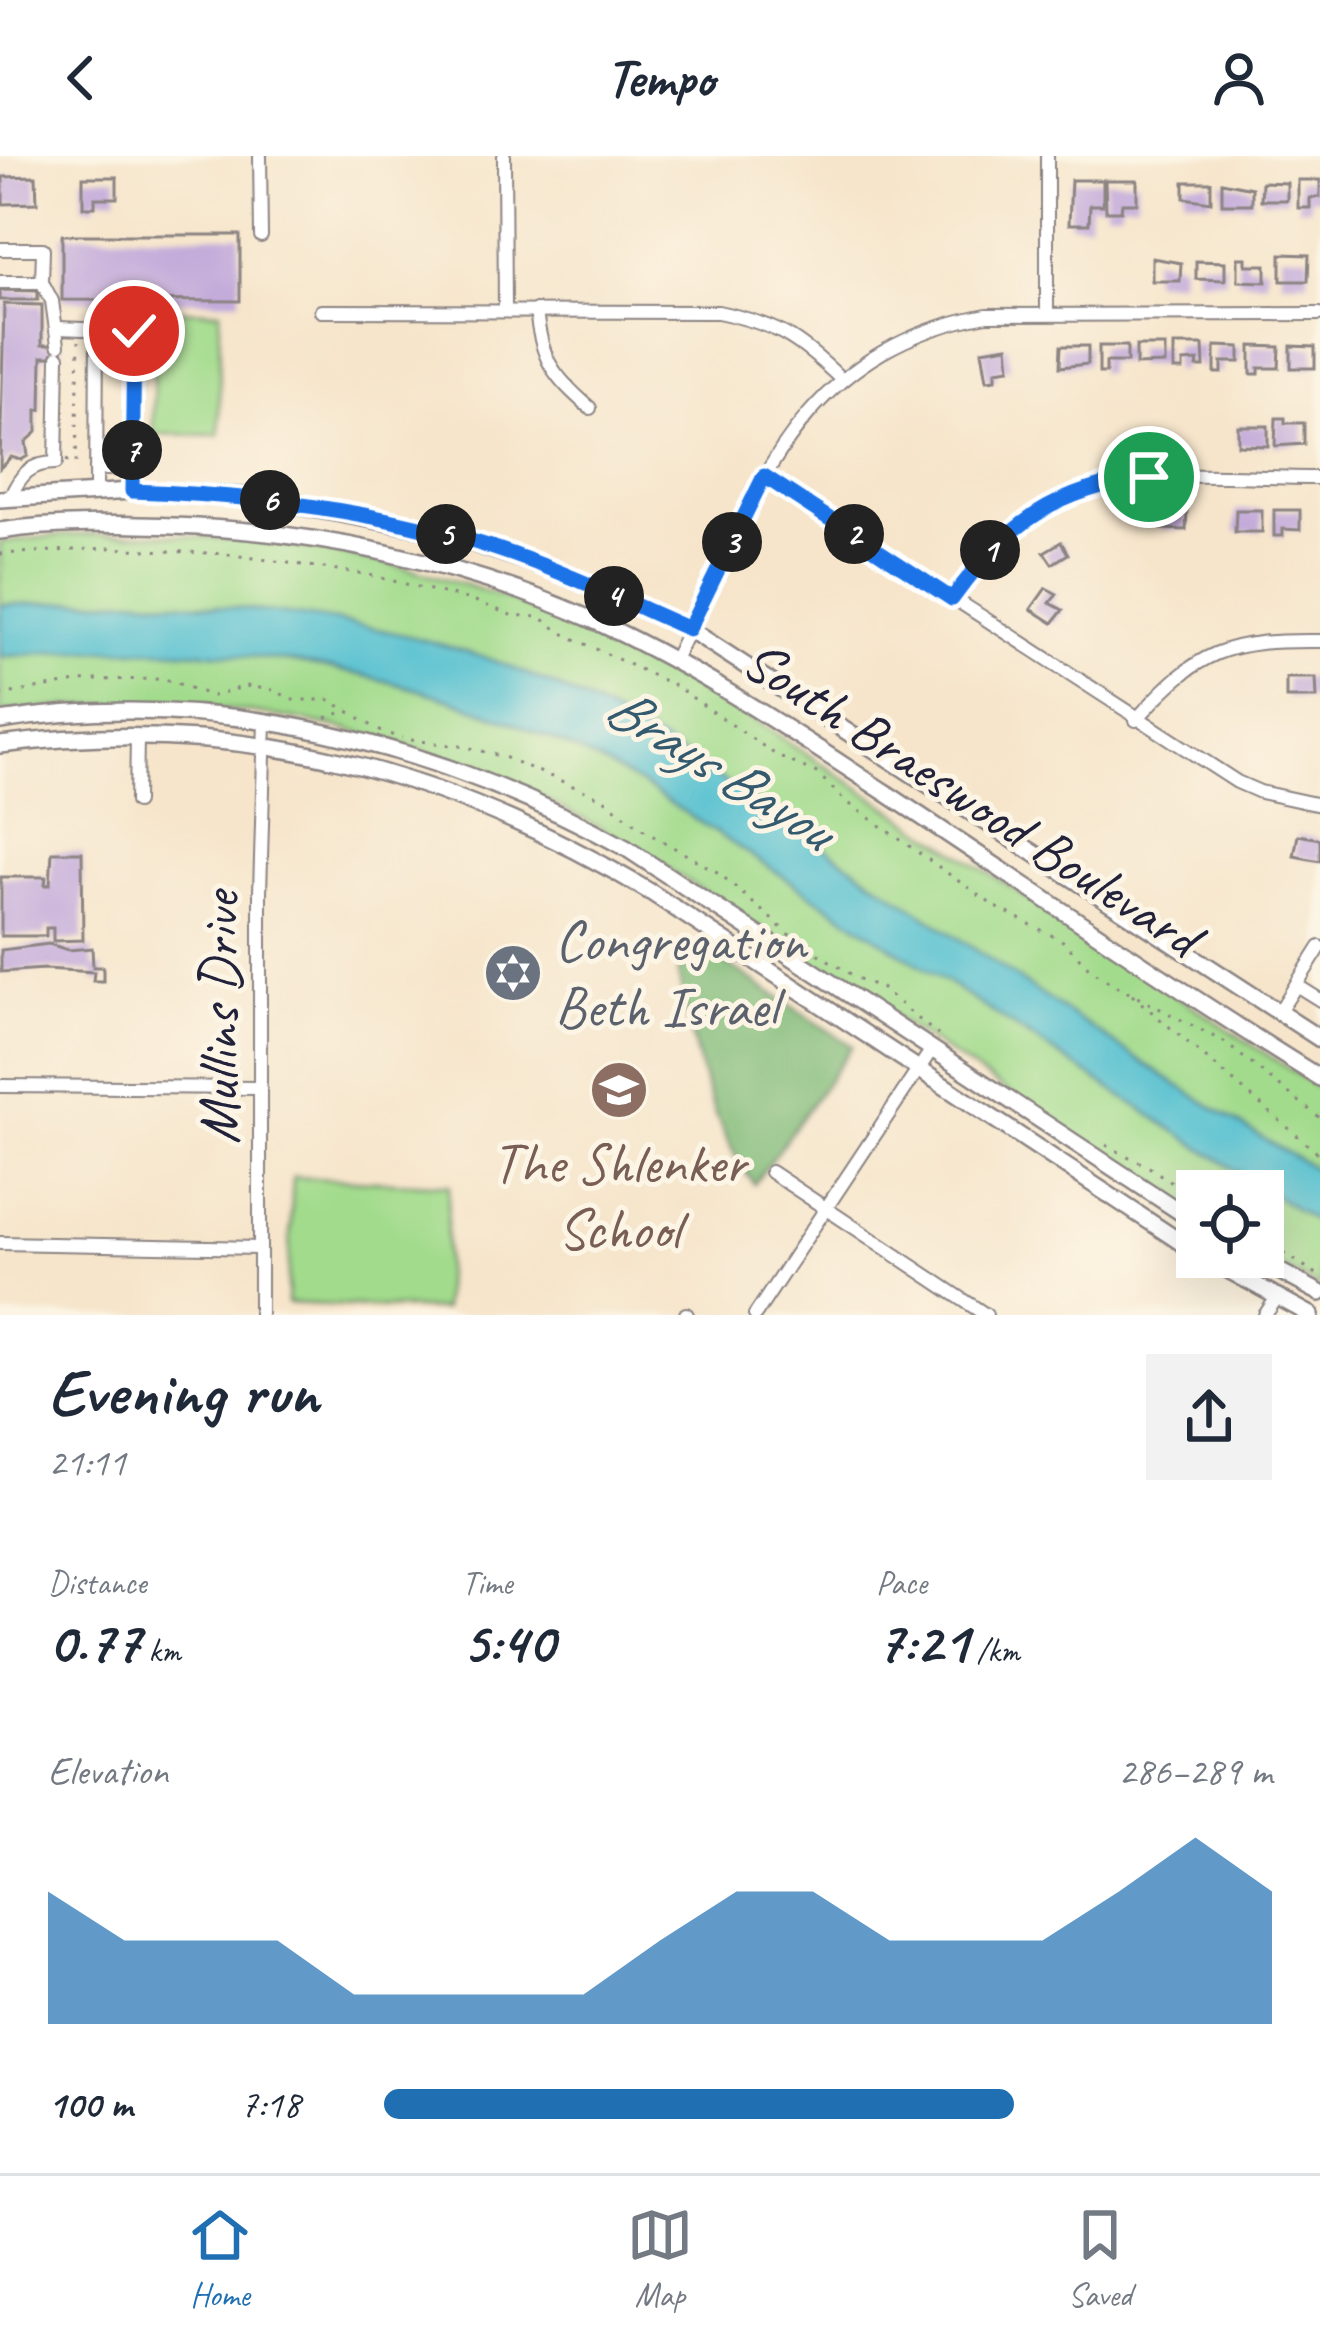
<!DOCTYPE html>
<html lang="en">
<head>
<meta charset="utf-8">
<style>
  body { margin:0; font-family:Caveat,sans-serif; background:#f2f2f3; color:#1f2937; height:100vh; display:flex; flex-direction:column; font-size:45px; white-space:nowrap }
  * { box-sizing:border-box; margin:0 }
  p { font-size:39px; color:#747a83 }
  .icon { flex:none; width:66px; height:66px; fill:none; stroke:currentColor; stroke-width:2; stroke-linecap:round; stroke-linejoin:round }
  .map { position:relative; height:1159px; overflow:hidden }
  .details { display:flex; flex-direction:column; background:#fff; flex:1 }
  .details>* { flex:none }
  .controls { position:absolute; left:1176px; top:1014px; display:grid; gap:24px }
  .controls a { display:grid; place-items:center; width:108px; height:108px; border-radius:0px; background:#fff; box-shadow:0 12px 48px #0002; font-size:60px }
  .pin { position:absolute; display:grid; place-items:center; width:102px; height:102px; color:#fff; margin:-51px; border:6px solid #fff; border-radius:50%; box-shadow:0 3px 12px #0007 }
  .km { position:absolute; width:60px; height:60px; margin:-30px; border-radius:50%; background:#222; color:#fff; font-size:33px; line-height:60px; text-align:center }
  .round { display:grid; place-items:center; flex:none; width:126px; height:126px; border-radius:0px; background:#f2f2f3 }
  .overview { display:flex; align-items:center; justify-content:space-between; height:204px; padding:0 48px }
  h1 { font-size:66px; font-weight:600; line-height:90px }
  .metrics { display:grid; grid-template-columns:repeat(3,1fr); gap:18px; height:204px; padding:12px 48px }
  .metrics div { display:grid; align-content:center }
  .metrics b { font-size:60px; font-weight:600 }
  .metrics small { font-size:33px; font-weight:400 }
  .metrics p { font-size:33px }
  .chart { height:336px; padding:24px 48px }
  .chart p { display:flex; justify-content:space-between }
  .chart svg { width:100%; height:216px; margin-top:12px; fill:#1f6fb2; opacity:.7 }
  ul { padding:0 48px; list-style:none; font-size:39px }
  li { display:grid; grid-template-columns:192px 144px 1fr; align-items:center; height:90px }
  li i { height:30px; border-radius:15px; background:#1f6fb2 }
  header { display:flex; justify-content:space-between; align-items:center; height:156px; padding:0 48px; background:#fff; font-size:54px; font-weight:600 }
  .tabs { display:flex; justify-content:space-around; align-items:center; height:168px; border-top:3px solid #e0e1e3; background:#fff; font-size:33px; color:#747a83 }
  .tabs a { display:grid; justify-items:center; gap:6px }
  .tabs .selected { color:#1f6fb2 }
  .map>svg:first-child { display:block }
</style>
</head>
<body>
<header><svg class="icon" aria-label="back" viewBox="0 0 24 24"><path d="M15 5l-7 7 7 7"/></svg>Tempo<svg class="icon" aria-label="person" viewBox="0 0 24 24"><circle cx="12" cy="8" r="4"/><path d="M4 21q1-7 8-7t8 7"/></svg></header>
<div class="map">
<svg width="1320" height="1159" viewBox="0 0 1320 1159">
  <rect width="100%" height="100%" fill="#fcf5e5"/>
  <filter id="ink" filterUnits="userSpaceOnUse"><feTurbulence type="fractalNoise" baseFrequency=".00833" numOctaves="2"/><feDisplacementMap in="SourceGraphic" scale="24" xChannelSelector="R" yChannelSelector="G"/><feConvolveMatrix kernelMatrix="1 2 1 2 8 2 1 2 1" color-interpolation-filters="sRGB"/></filter>
  <filter id="wash" filterUnits="userSpaceOnUse"><feTurbulence type="fractalNoise" baseFrequency=".004" numOctaves="4" result="noise"/><feDisplacementMap in="SourceGraphic" scale="48" xChannelSelector="R" yChannelSelector="G"/><feGaussianBlur stdDeviation="2.7" result="paint"/><feColorMatrix in="noise" values="0 0 0 0 0 0 0 0 0 0 0 0 0 0 0 0 0 1.4 0 .05"/><feComposite in="paint" operator="in"/></filter>
  <g filter="url(#wash)">
    <rect width="100%" height="100%" fill="#f6e5cb"/>
    <g fill="#a2db8c" stroke="#627e64" stroke-width="3">
      <path d="M154,154L220,155L219,279L153,278Z"/>
      <path d="M158,378C225,383 292,387 358,401C507,431 642,494 770,574L1320,933V1132L1262,1101L1263,1035H1197V1061L649,700C444,577 239,528 0,557V386L67,379Z"/>
      <path d="M293,1021L449,1029L443,1154L287,1147Z"/>
    </g>
    <path fill="#81bb78" stroke="#526e5a" stroke-width="3" d="M698,789L852,890L754,1028C709,968 693,890 678,817Z"/>
    <path fill="#56c1d0" stroke="#3c7286" stroke-width="3" d="M141,443C258,453 376,464 488,503C610,545 720,622 827,693C990,802 1150,918 1320,1016V1069L644,630C441,515 232,476 0,501V449Z"/>
    <g id="blocks">
      <g fill="#c3aada">
        <path d="M36,20L37,47L3,48V21Z"/>
        <path d="M83,21H117V42H95V51H83Z"/>
        <path d="M1071,24H1103V49H1090L1089,68H1069Z"/>
        <path d="M1105,24H1137V47H1122L1121,55H1106Z"/>
        <path d="M1298,24H1320V41L1310,42V52H1298Z"/>
        <path d="M1184,26H1211V46L1184,42Z"/>
        <path d="M1222,26L1252,32V48H1222Z"/>
        <path d="M1262,26L1287,27V44H1261Z"/>
        <path d="M62,79H240V145L62,144Z"/>
        <path d="M1281,98L1309,99L1308,125H1281Z"/>
        <path d="M1152,102L1181,107L1180,125H1152Z"/>
        <path d="M1238,102H1246V109H1266V126L1238,125Z"/>
        <path d="M1196,105L1225,106V124L1196,123Z"/>
        <path d="M0,134L38,135V144H0Z"/>
        <path d="M4,148L42,149V189H62V201H42L41,254H37V276L26,286L28,300L21,304L11,301L0,312Z"/>
        <path d="M1174,189H1203L1204,211H1197L1198,205L1183,206V214H1174Z"/>
        <path d="M1008,190L1010,212L996,214V223L987,224L982,194Z"/>
        <path d="M1061,190H1088V208L1060,211Z"/>
        <path d="M1099,190H1127V206H1106V217H1099Z"/>
        <path d="M1136,190H1165V208L1136,209Z"/>
        <path d="M1215,190L1240,191V206H1222V217H1215Z"/>
        <path d="M1251,190L1280,191L1279,212H1259V218H1251Z"/>
        <path d="M1291,190L1315,191V212H1291Z"/>
        <path d="M1276,262H1285V267H1304V288L1275,290Z"/>
        <path d="M1238,270H1268V290L1238,289Z"/>
        <path d="M1161,354L1187,355L1186,374L1161,373Z"/>
        <path d="M1236,354H1262V376H1235Z"/>
        <path d="M1274,354H1300V374L1283,373V380H1274Z"/>
        <path d="M1061,386L1068,398L1052,408L1044,396Z"/>
        <path d="M1046,432L1057,438L1050,447L1063,454L1053,467L1031,453Z"/>
        <path d="M1286,522H1316L1317,542H1286Z"/>
        <path d="M1298,679L1320,683V705L1294,700Z"/>
        <path d="M52,696H82L83,784L53,785V772H46V780H1V721H46L45,729H50Z"/>
        <path d="M49,788L68,794L92,792L93,811H103V825H93L94,816L45,813L1,816V794Z"/>
      </g>
    </g>
  </g>
  <g filter="url(#ink)">
    <use href="#blocks" fill-opacity="0" stroke="#8c8483" stroke-width="3"/>
    <g fill="none" stroke-linecap="round" stroke-linejoin="round">
      <g stroke="#8c8483" stroke-width="16">
        <g id="minor">
          <path d="M260,0L261,80"/>
          <path d="M504,0L505,154"/>
          <path d="M0,93H43L42,126L52,145L58,189"/>
          <path d="M0,126H42"/>
          <path d="M536,154C541,204 553,220 590,252"/>
          <path d="M321,155L718,156C776,168 797,181 840,222"/>
          <path d="M1047,156V0"/>
          <path d="M58,172L133,175L132,335"/>
          <path d="M96,313H132"/>
          <path d="M765,320L1237,626L1260,636L1320,649"/>
          <path d="M96,336L97,175"/>
          <path d="M10,342C20,319 30,307 56,307L58,201"/>
          <path d="M952,443C1061,295 1156,321 1320,322"/>
          <path d="M674,504C753,347 790,196 987,159L1320,158"/>
          <path d="M1136,564C1199,493 1226,484 1320,485"/>
          <path d="M136,646L137,581"/>
          <path d="M1296,829L1320,844"/>
          <path d="M1279,856L1320,791"/>
          <path d="M0,930L260,932"/>
          <path d="M771,1016L986,1159"/>
          <path d="M0,1087L260,1092"/>
          <path d="M686,1158L687,1159"/>
          <path d="M260,1159V736L265,565"/>
          <path d="M755,1159L932,893"/>
          <path d="M1265,1159L1276,1143"/>
        </g>
      </g>
      <g stroke="#8c8483" stroke-width="20">
        <g id="major">
          <path d="M0,343L132,335L242,340L434,375L552,413L689,473L1320,883"/>
          <path d="M0,375C57,366 115,368 173,370C314,375 458,405 588,462C694,509 789,574 886,637C1030,732 1173,831 1320,922"/>
          <path d="M0,565C218,531 435,587 626,692L1197,1067"/>
          <path d="M0,589C243,558 444,613 652,737L1197,1097"/>
          <path d="M1204,1101L1311,1159"/>
          <path d="M1253,1101L1320,1137"/>
        </g>
      </g>
      <g stroke="#8c8483" stroke-width="3" stroke-dasharray="3 9" stroke-linecap="butt">
        <path d="M66,304L76,308L79,185"/>
        <path d="M0,398L109,392L226,398L365,418L475,445L511,459L540,461L562,477L677,531L779,601L817,617L844,644L994,750L1063,785L1089,812L1114,829L1224,886L1320,962"/>
        <path d="M0,539L89,524L165,523L212,540L246,530L274,534L293,544H330L382,576L402,582"/>
        <path d="M326,562L349,554"/>
        <path d="M411,584L467,591L504,601L604,643L648,677L719,717L793,782L857,822L881,832L938,879"/>
        <path d="M1132,839L1320,999"/>
        <path d="M1106,989L1149,1011L1197,1043"/>
        <path d="M1263,1084L1320,1120"/>
      </g>
      <use href="#minor" stroke="#fff" stroke-width="12"/>
      <use href="#major" stroke="#fff" stroke-width="15"/>
    </g>
  </g>
  <g fill="none" stroke-linecap="round" stroke-linejoin="round" filter="url(#ink)">
    <g stroke="#fff" stroke-width="24">
      <path id="route" d="M134,175L132,335C254,339 378,354 494,392C561,414 625,445 689,473L764,320L952,443C1006,369 1056,332 1149,321"/>
    </g>
    <use href="#route" stroke="#1a73e8" stroke-width="15"/>
  </g>
  <defs>
    <g id="synagogue-disc" transform="scale(3)"><circle r="9.5" fill="#6b7280" stroke="#fcf5e5"/><path d="M0-6.5L5.6 3.2H-5.6ZM0 6.5L5.6-3.2H-5.6Z" fill="#fff"/></g>
    <g id="school-disc" transform="scale(3)"><circle r="9.5" fill="#8d6e63" stroke="#fcf5e5"/><path d="M0-5L7-2L0 1L-7-2ZM-4 1L0 2.5L4 1V4Q0 6-4 4Z" fill="#fff"/></g>
  </defs>
  <g fill-rule="evenodd">
    <use href="#synagogue-disc" x="513" y="817"/>
    <use href="#school-disc" x="619" y="934"/>
  </g>
  <g text-anchor="middle" stroke-width="10" stroke-linejoin="round" paint-order="stroke">
    <g font-size="57" fill="#22223b" stroke="#fcf5e5">
      <text transform="translate(972 641) rotate(33)" y="20">South Braeswood Boulevard</text>
      <text transform="translate(218 862) rotate(-90)" y="20">Mullins Drive</text>
    </g>
    <g font-size="57" fill="#5b616d" stroke="#fcf5e5" text-anchor="start">
      <text x="555" y="804">Congregation<tspan x="555" dy="66">Beth Israel</tspan></text>
    </g>
    <g font-size="57" fill="#785e54" stroke="#fcf5e5">
      <text x="619" y="1026">The Shlenker<tspan x="619" dy="66">School</tspan></text>
    </g>
    <g font-size="60" font-style="italic" fill="#345a6f" stroke="#fcf5e5">
      <text transform="translate(720 610) rotate(32)" y="21">Brays Bayou</text>
    </g>
  </g>
</svg>
<div class="controls">
<a><svg class="icon" aria-label="locate" viewBox="0 0 24 24"><circle cx="12" cy="12" r="6"/><path d="M12 2v4M12 18v4M2 12h4M18 12h4"/></svg></a>
</div>
<div class="pin" style="left:1149px;top:321px;background:#1e9e55"><svg class="icon" aria-label="arrive" viewBox="0 0 24 24"><path d="M6 21V4h12l-3 4 3 4H6"/></svg></div>
<div class="pin" style="left:134px;top:175px;background:#d93025"><svg class="icon" aria-label="check" viewBox="0 0 24 24"><path d="M5 12l5 5 9-10"/></svg></div>
<b class="km" style="left:990px;top:394px">1</b>
<b class="km" style="left:854px;top:378px">2</b>
<b class="km" style="left:732px;top:386px">3</b>
<b class="km" style="left:614px;top:440px">4</b>
<b class="km" style="left:446px;top:378px">5</b>
<b class="km" style="left:270px;top:344px">6</b>
<b class="km" style="left:132px;top:294px">7</b>
</div>
<section class="details">
<div class="overview"><div><h1>Evening run</h1><p>21:11</p></div><a class="round"><svg class="icon" aria-label="share" viewBox="0 0 24 24"><path d="M12 15V3M7 8l5-5 5 5M5 13v7h14v-7"/></svg></a></div>
<div class="metrics">
<div><p>Distance</p><b>0.77<small> km</small></b></div>
<div><p>Time</p><b>5:40</b></div>
<div><p>Pace</p><b>7:21<small> /km</small></b></div>
</div>
<div class="chart"><p><span>Elevation</span>286–289 m</p>
<svg viewBox="0 0 160 44" preserveAspectRatio="none"><path d="M0 44V17L10 27L20 27L30 27L40 38L50 38L60 38L70 38L80 27L90 17L100 17L110 27L120 27L130 27L140 17L150 6L160 17V44z"/></svg>
</div>
<ul>
<li><b>100 m</b>7:18<i style="width:71%"></i></li>
</ul>
</section>
<nav class="tabs">
<a class="selected"><svg class="icon" aria-label="home" viewBox="0 0 24 24"><path d="M3 11l9-7 9 7M6 9v11h12V9"/></svg>Home</a>
<a><svg class="icon" aria-label="map" viewBox="0 0 24 24"><path d="M3 6l6-2 6 2 6-2v14l-6 2-6-2-6 2zM9 4v14M15 6v14"/></svg>Map</a>
<a><svg class="icon" aria-label="saved" viewBox="0 0 24 24"><path d="M7 4h10v16l-5-4-5 4z"/></svg>Saved</a>
</nav>
</body>
</html>
